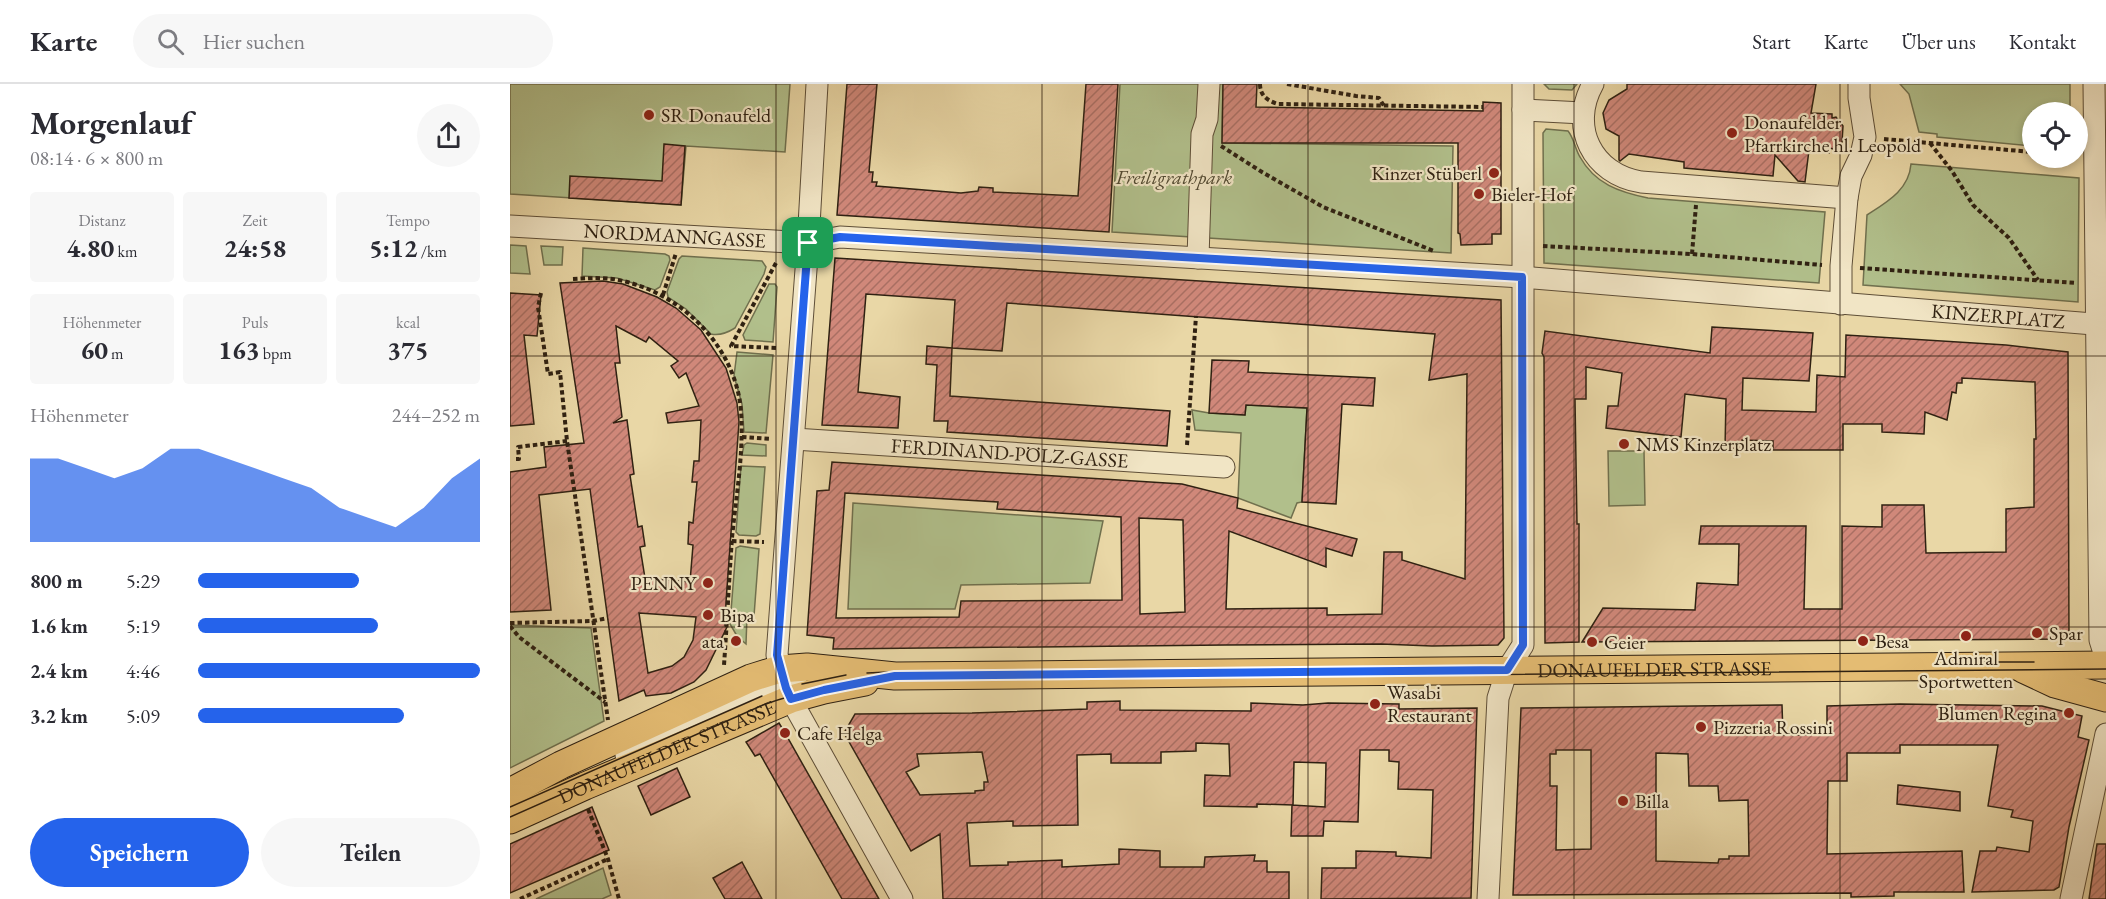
<!DOCTYPE html>
<html lang="de">
<head>
<meta charset="utf-8">
<style>
  body { margin:0; font-family:"EB Garamond",serif; background:#f7f7f7; color:#2b2b33; height:100vh; display:flex; flex-direction:column; font-size:22px; white-space:nowrap }
  * { box-sizing:border-box; margin:0 }
  p { font-size:20px; color:#7c7c81 }
  .icon { flex:none; width:33px; height:33px; fill:none; stroke:currentColor; stroke-width:2; stroke-linecap:round; stroke-linejoin:round }
  .map { position:relative; flex:1; overflow:hidden }
  .details { display:flex; flex-direction:column; background:#fff; width:510px }
  .details>* { flex:none }
  .tools { position:absolute; left:1512px; top:18px; display:grid; gap:12px }
  .tools a { display:grid; place-items:center; width:66px; height:66px; border-radius:50%; background:#fff; box-shadow:0 3px 9px #0003; font-size:30px }
  .pin { position:absolute; display:grid; place-items:center; width:51px; height:51px; color:#fff; margin:-26px; border-radius:12px; box-shadow:0 3px 9px #0006 }
  .round { display:grid; place-items:center; flex:none; width:63px; height:63px; border-radius:32px; background:#f7f7f7 }
  .headline { display:flex; align-items:center; justify-content:space-between; height:102px; padding:0 30px }
  h1 { font-size:33px; font-weight:700; line-height:45px }
  .figures { display:grid; grid-template-columns:repeat(3,1fr); gap:9px; height:102px; padding:6px 30px }
  .figures div { display:grid; align-content:center; border-radius:6px; background:#f7f7f7; text-align:center }
  .figures b { font-size:26px; font-weight:700 }
  .figures small { font-size:16px; font-weight:400 }
  .figures p { font-size:16px }
  .chart { height:168px; padding:12px 30px }
  .chart p { display:flex; justify-content:space-between }
  .chart svg { width:100%; height:108px; margin-top:6px; fill:#2563eb; opacity:.7 }
  .action { display:flex; gap:12px; margin-top:auto; padding:12px 30px }
  .action a { flex:1; height:69px; border-radius:36px; background:#2563eb; color:#fff; font-size:24px; font-weight:700; line-height:69px; text-align:center }
  .action a+a { background:#f7f7f7; color:#2b2b33 }
  ul { padding:0 30px; list-style:none; font-size:20px }
  li { display:grid; grid-template-columns:96px 72px 1fr; align-items:center; height:45px }
  li i { height:15px; border-radius:8px; background:#2563eb }
  header { display:flex; align-items:center; gap:36px; box-sizing:border-box; height:84px; padding:0 30px; background:#fff; border-bottom:2px solid #e1e1e2 }
  header strong { font-size:28px }
  nav { display:flex; gap:33px; margin-inline-start:auto; font-size:21px }
  .search { width:420px; height:54px; background:#f7f7f7; display:flex; align-items:center; gap:15px; box-sizing:border-box; padding:0 21px; border-radius:33px; color:#7c7c81; font-size:22px }
  main { display:flex; flex:1; min-height:0 }
  .map>svg:first-child { display:block }
</style>
</head>
<body>
<header>
<strong>Karte</strong>
<div class="search"><svg class="icon" aria-label="search" viewBox="0 0 24 24"><circle cx="10" cy="10" r="6"/><path d="M15 15l6 6"/></svg>Hier suchen</div>
<nav><a>Start</a><a>Karte</a><a>Über uns</a><a>Kontakt</a></nav>
</header>
<main>
<section class="details">
<div class="headline"><div><h1>Morgenlauf</h1><p>08:14 · 6 × 800 m</p></div><a class="round"><svg class="icon" aria-label="share" viewBox="0 0 24 24"><path d="M12 15V3M7 8l5-5 5 5M5 13v7h14v-7"/></svg></a></div>
<div class="figures">
<div><p>Distanz</p><b>4.80<small> km</small></b></div>
<div><p>Zeit</p><b>24:58</b></div>
<div><p>Tempo</p><b>5:12<small> /km</small></b></div>
</div>
<div class="figures">
<div><p>Höhenmeter</p><b>60<small> m</small></b></div>
<div><p>Puls</p><b>163<small> bpm</small></b></div>
<div><p>kcal</p><b>375</b></div>
</div>
<div class="chart"><p><span>Höhenmeter</span>244–252 m</p>
<svg viewBox="0 0 160 44" preserveAspectRatio="none"><path d="M0 44V10L10 10L20 14L30 18L40 14L50 6L60 6L70 10L80 14L90 18L100 22L110 30L120 34L130 38L140 30L150 18L160 10V44z"/></svg>
</div>
<ul>
<li><b>800 m</b>5:29<i style="width:57%"></i></li>
<li><b>1.6 km</b>5:19<i style="width:64%"></i></li>
<li><b>2.4 km</b>4:46<i style="width:100%"></i></li>
<li><b>3.2 km</b>5:09<i style="width:73%"></i></li>
</ul>
<div class="action"><a>Speichern</a><a>Teilen</a></div>
</section>
<div class="map">
<svg width="1596" height="815" viewBox="0 0 1596 815">
  <defs>
    <pattern id="building-hatch" width="6" height="6" patternUnits="userSpaceOnUse" patternTransform="scale(1.5)"><rect width="6" height="6" fill="#d0887a"/><path d="M-1 1l2-2M0 6l6-6M5 7l2-2" fill="none" stroke="#a96f63"/></pattern>
  </defs>
  <rect width="100%" height="100%" fill="#e9d7a6"/>
  <filter id="stains"><feTurbulence type="fractalNoise" baseFrequency=".00333" numOctaves="4"/><feColorMatrix values="0 0 0 0 .2 0 0 0 0 .09 0 0 0 0 .02 0 0 0 .5 -.17"/></filter>
  <radialGradient id="worn" r=".72"><stop offset=".6" stop-color="#630" stop-opacity="0"/><stop offset="1" stop-color="#630" stop-opacity=".3"/></radialGradient>
  <g fill="#b1bf8b" stroke="#70704e" stroke-width="1.5">
    <path d="M0,0H280L275,68L176,62L171,121L0,110Z"/>
    <path d="M610,0H713L712,59L943,62L941,169L602,148Z"/>
    <path d="M1034,0H1067L1062,6L1039,5Z"/>
    <path d="M1390,0H1560V28H1522V62L1427,53V50L1409,48L1399,10Z"/>
    <path d="M1036,45L1058,47C1064,54 1065,65 1070,73C1085,100 1109,108 1138,114L1315,128L1309,199L1034,179L1033,49Z"/>
    <path d="M1401,80L1569,94L1568,218L1353,201L1357,131C1377,118 1399,106 1401,80Z"/>
    <path d="M0,161L16,162L20,190L0,189Z"/>
    <path d="M31,162L53,163L52,181H34Z"/>
    <path d="M73,164L155,170L159,172L160,176L150,203L145,206L107,194L72,192Z"/>
    <path d="M172,172L252,177L256,183L254,190L225,244C217,249 210,252 201,250L176,225L158,213L157,208L169,175Z"/>
    <path d="M259,200H265L267,203L263,258L235,256L233,251Z"/>
    <path d="M227,268L263,271L256,349L234,348L232,320L224,292Z"/>
    <path d="M736,321L797,324L792,418L787,419L781,434L728,414L731,349L685,346L682,326L699,329L735,331Z"/>
    <path d="M237,359L256,361V372L232,371L234,361Z"/>
    <path d="M1098,367H1134L1135,421L1099,422Z"/>
    <path d="M231,382L255,383L250,450L246,452L229,451L226,448Z"/>
    <path d="M343,419L593,437L580,499L451,501L445,525H338Z"/>
    <path d="M230,462L249,465L244,532H237L236,560L227,552L220,540L226,464Z"/>
    <path d="M0,541L81,544L94,637L0,684Z"/>
    <path d="M93,784L101,811L92,815H26Z"/>
  </g>
  <g fill="url(#building-hatch)" stroke="#2f2112" stroke-width="1.5" fill-rule="evenodd">
    <path d="M337,0H367L359,88H363L362,98H367L366,102L451,109L468,107L469,103L483,104V108L568,112L576,0H608L599,148L327,131Z"/>
    <path d="M713,0H747L746,23L973,27V18L991,19V150H982V160L951,161L950,150L948,149V59H712Z"/>
    <path d="M1117,0H1306L1301,29L1322,30V34L1326,33L1333,42L1332,58L1323,65L1319,64V69L1299,66L1295,98L1288,97L1265,71L1263,92L1174,84V78L1119,70L1110,77L1109,76V52L1096,45L1093,29L1099,16L1117,5Z"/>
    <path d="M154,60L175,62L171,121L59,114L60,92L152,97Z"/>
    <path d="M325,174L991,216L994,554L988,561L922,562L871,560L715,561L323,565L324,554L297,551L307,407L319,406L322,378L672,400L728,414L727,424L847,455L842,472L816,464V483L719,447L716,525L817,524V531L872,530L874,468H892V476L955,495L957,290L919,296L925,250L497,219L492,267L442,264L445,216L356,210L348,308L390,313L388,344L312,341ZM335,409L488,418L487,425L611,433L612,516L451,517L449,533L326,534ZM629,434L673,436L675,528L630,530Z"/>
    <path d="M93,197L113,200L147,213L166,224L191,246L216,284L227,319L229,338L216,518L215,541L217,543L196,586L184,598L161,609L136,612L134,606L109,617L80,405L29,411L41,526L0,528V388L36,383L34,363L74,359L50,199ZM106,242L136,258L139,253L168,277L161,282L169,294L176,289L189,322L156,329L158,339L191,336L189,377H184L182,398H187L183,439L179,438L178,460L183,461L180,498L135,494L130,463L135,462L132,442L128,443L120,391L124,390L117,336L103,339L112,333L105,279H110ZM129,529L186,533L183,556L174,573L162,582L138,589Z"/>
    <path d="M0,209L31,211L27,252L14,251L24,340L0,342Z"/>
    <path d="M1202,243L1303,249L1299,297L1233,294L1232,326L1306,328L1307,291L1335,293L1336,251L1496,261L1558,268L1559,555L1072,558L1093,524L1185,526L1187,499L1228,501L1229,460H1189L1191,442H1296L1294,525H1332V442L1372,443V421H1414L1416,469L1496,468V425L1524,423V355H1526L1525,298L1452,294V299H1447L1446,309L1442,308L1437,336L1415,328L1414,350L1372,348V340H1333V366H1263V357L1232,356L1231,365L1215,364L1216,315L1175,310L1171,353L1096,344L1098,322H1108L1112,289L1076,283V315H1065L1067,440H1069V558L1035,559L1034,273L1032,269L1035,247L1200,269Z"/>
    <path d="M417,262L442,264L440,312L660,327L657,362L437,348L438,337H424L427,281L416,280Z"/>
    <path d="M702,276L739,277L738,288L865,294L863,322L832,320L826,420L792,418L797,324L736,321L735,331L699,329Z"/>
    <path d="M610,617V626L741,627V619L793,621L818,619L889,620V625L967,624L961,814L811,815L812,784H846V767L886,768V772L921,774L923,706L888,705L889,678L879,677V666H850L848,738L814,737L813,752H781L782,721L815,723L816,679L784,678L783,721L747,720V723L694,722L695,691L720,692L719,660L686,659V667L651,668V679H601V670L567,671L568,741L503,742V737L457,739L460,782L498,781V778L552,776V783L609,780V765L650,767V783H694L695,773L745,771L744,777H757V788H779V815H433L430,750L401,767L334,649L345,630L462,629L577,625V618ZM472,668L478,698H474V706L465,707V709L410,711L396,688L409,682L407,670Z"/>
    <path d="M1390,620L1532,622L1572,632L1568,653L1579,656L1559,743L1549,803L1544,806L1462,808L1470,767H1486L1487,763L1519,768L1523,737L1501,733L1503,726L1478,722L1488,661H1390V669H1337V697H1318L1317,770L1452,767L1454,808H1384V812L1341,813V809L1003,811L1011,624L1272,621L1273,651H1317V622ZM1046,666H1081V765L1046,766L1047,702H1040V670H1046ZM1146,669L1178,670L1179,702H1208L1209,717L1238,716L1239,772H1219V775H1209L1208,779L1146,777Z"/>
    <path d="M269,639L275,649L369,815H332L250,670L245,672L236,658Z"/>
    <path d="M167,684L180,713L141,731L128,702Z"/>
    <path d="M1388,701L1450,708V727L1387,720Z"/>
    <path d="M82,723L99,766L0,809V760Z"/>
    <path d="M1587,760H1596V815H1579Z"/>
    <path d="M232,778L252,815H215L203,794Z"/>
  </g>
  <g fill="none" stroke-linecap="round" stroke-linejoin="round">
    <g stroke="#5e4e37" stroke-width="23">
      <g id="minor">
        <path d="M307,0L298,159L267,571L279,612L392,815"/>
        <path d="M1083,0C1059,43 1082,90 1131,98L1337,114"/>
        <path d="M1584,0L1590,556L1596,575"/>
        <path d="M1013,26L1073,29"/>
        <path id="s1" d="M0,142L298,159L330,153L1012,193L1596,241"/>
        <path d="M688,174L692,50L697,35L699,0"/>
        <path d="M1331,220V182L1337,114L1341,92L1351,71L1355,53L1349,14V0"/>
        <path id="s2" d="M284,355L714,383"/>
        <path d="M116,671L233,619L287,601"/>
        <path d="M978,815L988,614L997,586L1013,561V0"/>
        <path d="M1561,815L1596,650"/>
      </g>
    </g>
    <g stroke="#2f2112" stroke-width="29">
      <g id="major">
        <path d="M1513,585L1545,600L1596,614"/>
        <path id="s3" d="M0,708L51,681L241,594L270,585L297,583L385,592L1596,581"/>
        <path id="s4" d="M0,736L75,702L281,615L314,606L355,598"/>
      </g>
    </g>
    <g stroke="#2f2112" stroke-width="4" stroke-dasharray="4.5 3" stroke-linecap="butt">
      <path d="M750,0C750,12 758,17 768,20L973,23"/>
      <path d="M777,0L846,12L869,14L874,22"/>
      <path d="M1374,55L1522,68"/>
      <path d="M1420,59L1442,87L1463,121L1499,154L1528,196"/>
      <path d="M711,62L752,88L813,123L924,167"/>
      <path d="M1033,162L1182,170L1312,181"/>
      <path d="M1182,170L1186,121"/>
      <path d="M1350,184L1567,199"/>
      <path d="M63,195C80,194 97,193 113,197C174,211 226,264 231,327C234,369 226,412 222,454C219,496 217,539 214,581"/>
      <path d="M31,209L28,223L38,290L50,288L57,357L98,636"/>
      <path d="M153,211L166,169"/>
      <path d="M266,264L221,262L267,177"/>
      <path d="M232,353L261,355"/>
      <path d="M677,361L686,232"/>
      <path d="M6,375H9L8,363L57,357"/>
      <path d="M222,457L254,458"/>
      <path d="M0,539L83,537L98,534"/>
      <path d="M0,542L9,553L95,618"/>
      <path d="M78,725L98,775L109,815"/>
      <path d="M10,815L98,775"/>
    </g>
    <use href="#minor" stroke="#f1e5c5" stroke-width="21"/>
    <use href="#major" stroke="#e4bc73" stroke-width="27"/>
    <g stroke="#2f2112" stroke-width="1.5">
      <path d="M1470,578H1524"/>
      <path d="M357,589L399,587"/>
      <path d="M292,600L336,591"/>
      <path d="M0,723L252,612"/>
      <path d="M0,733L253,621C297,605 342,598 388,596L1596,585"/>
    </g>
  </g>
  <g fill="none" stroke-linecap="round" stroke-linejoin="round">
    <g stroke="#fff" stroke-width="12">
      <path id="route" d="M330,153L1012,193L1013,561L997,586L385,592L314,606L281,615L276,604L267,571L298,159Z"/>
    </g>
    <use href="#route" stroke="#2563eb" stroke-width="8"/>
  </g>
  <path fill="none" stroke="#2f2112" stroke-width="1.5" stroke-opacity="0.55" d="M266,0V815M532,0V815M798,0V815M1064,0V815M1330,0V815M0,272H1596M0,543H1596"/>
  <g fill="#8f2418" stroke="#f1e5c5" stroke-width="2">
    <circle cx="139" cy="31" r="6"/>
    <circle cx="1222" cy="49" r="6"/>
    <circle cx="984" cy="89" r="6"/>
    <circle cx="969" cy="110" r="6"/>
    <circle cx="1114" cy="360" r="6"/>
    <circle cx="198" cy="499" r="6"/>
    <circle cx="198" cy="531" r="6"/>
    <circle cx="1527" cy="549" r="6"/>
    <circle cx="1456" cy="552" r="6"/>
    <circle cx="226" cy="557" r="6"/>
    <circle cx="1353" cy="557" r="6"/>
    <circle cx="1082" cy="558" r="6"/>
    <circle cx="865" cy="620" r="6"/>
    <circle cx="1559" cy="629" r="6"/>
    <circle cx="1191" cy="643" r="6"/>
    <circle cx="275" cy="649" r="6"/>
    <circle cx="1113" cy="717" r="6"/>
  </g>
  <g text-anchor="middle" stroke-width="4.5" stroke-linejoin="round" paint-order="stroke">
    <g font-size="20" fill="#2f2112" stroke="#f1e5c5" text-anchor="start">
      <text x="151" y="38">SR Donaufeld</text>
      <text x="1234" y="45">Donaufelder<tspan x="1234" dy="23">Pfarrkirche hl. Leopold</tspan></text>
      <text x="972" y="96" text-anchor="end">Kinzer Stüberl</text>
      <text x="981" y="117">Bieler-Hof</text>
      <text x="1126" y="367">NMS Kinzerplatz</text>
      <text x="186" y="506" text-anchor="end">PENNY</text>
      <text x="210" y="538">Bipa</text>
      <text x="1539" y="556">Spar</text>
      <text x="214" y="564" text-anchor="end">ata</text>
      <text x="1365" y="564">Besa</text>
      <text x="1094" y="565">Geier</text>
      <text x="1456" y="581" text-anchor="middle">Admiral<tspan x="1456" dy="23">Sportwetten</tspan></text>
      <text x="877" y="615">Wasabi<tspan x="877" dy="23">Restaurant</tspan></text>
      <text x="1547" y="636" text-anchor="end">Blumen Regina</text>
      <text x="1203" y="650">Pizzeria Rossini</text>
      <text x="287" y="656">Cafe Helga</text>
      <text x="1125" y="724">Billa</text>
    </g>
    <g font-size="20" font-style="italic" fill="#504830" stroke="#f1e5c5">
      <text x="664" y="100">Freiligrathpark</text>
    </g>
    <g font-size="20" fill="#2f2112" stroke="#f1e5c5">
      <text dy="7" stroke="none"><textPath href="#s1" startOffset="165">NORDMANNGASSE</textPath></text>
      <text dy="7" stroke="none"><textPath href="#s1" startOffset="1492">KINZERPLATZ</textPath></text>
      <text dy="7" stroke="none"><textPath href="#s2" startOffset="216">FERDINAND-PÖLZ-GASSE</textPath></text>
      <text dy="7" stroke="none"><textPath href="#s3" startOffset="1172">DONAUFELDER STRASSE</textPath></text>
      <text dy="7" stroke="none"><textPath href="#s4" startOffset="171">DONAUFELDER STRASSE</textPath></text>
    </g>
  </g>
  <rect width="100%" height="100%" filter="url(#stains)"/>
  <rect width="100%" height="100%" fill="url(#worn)"/>
</svg>
<div class="tools">
<a><svg class="icon" aria-label="locate" viewBox="0 0 24 24"><circle cx="12" cy="12" r="6"/><path d="M12 2v4M12 18v4M2 12h4M18 12h4"/></svg></a>
</div>
<div class="pin" style="left:298px;top:159px;background:#1e9e55"><svg class="icon" aria-label="arrive" viewBox="0 0 24 24"><path d="M6 21V4h12l-3 4 3 4H6"/></svg></div>
</div>
</main>
</body>
</html>
